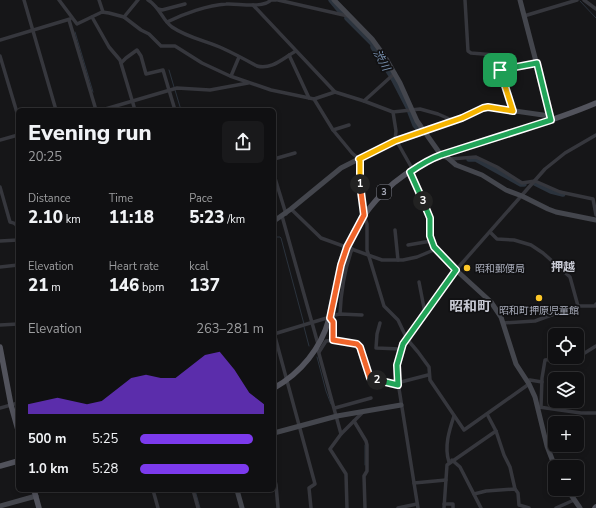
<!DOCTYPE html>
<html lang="en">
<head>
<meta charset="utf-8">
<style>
  body { margin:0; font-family:"Nunito Sans","Noto Sans JP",sans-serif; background:#19191b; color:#f1f3f6; height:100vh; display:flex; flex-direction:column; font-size:15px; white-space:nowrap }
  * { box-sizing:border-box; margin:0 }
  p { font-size:13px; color:#9c9d9f }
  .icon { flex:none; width:22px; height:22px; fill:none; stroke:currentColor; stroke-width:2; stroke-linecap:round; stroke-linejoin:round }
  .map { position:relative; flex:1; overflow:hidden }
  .panel { position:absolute; left:16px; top:108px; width:260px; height:384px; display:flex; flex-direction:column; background:#101012; border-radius:6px; box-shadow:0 2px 6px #0003,0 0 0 1px #303032 }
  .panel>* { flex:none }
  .fabs { position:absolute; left:548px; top:328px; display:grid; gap:8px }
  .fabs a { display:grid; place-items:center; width:36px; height:36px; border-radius:6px; background:#101012; box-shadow:0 2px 6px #0003,0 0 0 1px #303032; font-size:20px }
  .pin { position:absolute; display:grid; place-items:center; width:34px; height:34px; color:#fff; margin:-17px; border-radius:8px; box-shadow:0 2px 6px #0006 }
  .km { position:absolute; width:20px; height:20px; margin:-10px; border-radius:50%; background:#222; color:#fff; font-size:11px; line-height:20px; text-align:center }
  .round { display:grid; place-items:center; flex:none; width:42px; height:42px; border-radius:6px; background:#19191b }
  .summary { display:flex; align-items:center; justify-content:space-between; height:68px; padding:0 12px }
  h1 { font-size:22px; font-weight:800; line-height:30px }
  .metrics { display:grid; grid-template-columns:repeat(3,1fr); gap:6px; height:68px; padding:4px 12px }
  .metrics div { display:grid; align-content:center }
  .metrics b { font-size:17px; font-weight:800 }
  .metrics small { font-size:11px; font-weight:400 }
  .metrics p { font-size:11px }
  .chart { height:112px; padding:8px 12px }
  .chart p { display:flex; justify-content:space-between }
  .chart svg { width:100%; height:72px; margin-top:4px; fill:#7c3aed; opacity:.7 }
  ul { padding:0 12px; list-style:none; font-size:13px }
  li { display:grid; grid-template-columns:64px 48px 1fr; align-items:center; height:30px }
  li i { height:10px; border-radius:5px; background:#7c3aed }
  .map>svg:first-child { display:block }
</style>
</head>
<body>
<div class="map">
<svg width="596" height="508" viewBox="0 0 596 508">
  <rect width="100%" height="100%" fill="#161618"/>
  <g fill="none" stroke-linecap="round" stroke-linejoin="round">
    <g stroke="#2b333d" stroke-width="1">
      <path d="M580,1L596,18"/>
      <path d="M75,32L93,92"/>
      <path d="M169,70L174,87"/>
      <path d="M175,90L181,110"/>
      <path d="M274,237H280L281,238L304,324"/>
      <path d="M304,327L309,346"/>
      <path d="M317,357L326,391L331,404"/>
      <path d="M365,445V465"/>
      <path d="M195,490L200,508"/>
    </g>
    <g stroke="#2b333d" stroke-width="5.5">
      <path d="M331,0L341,12"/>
      <path d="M347,18L373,44V47L394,80L409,109"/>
      <path d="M410,112L415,125L419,130"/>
      <path d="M469,159H476L521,184H524"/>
      <path d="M535,183L551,191L563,194"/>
    </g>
    <g stroke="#36373d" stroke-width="3.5">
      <path d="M24,0L56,110"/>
      <path d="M59,0L77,24L102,12L109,13L124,17L141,30L149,34L161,46H175L202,63L230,76L271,90L314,99L335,92L364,101L393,112L420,109L438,114L454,121"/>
      <path d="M99,0L103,12"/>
      <path d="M148,0C160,7 162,20 172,27C188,38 207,41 224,49C235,54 246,60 257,66C272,70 283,58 296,51"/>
      <path d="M278,0L348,16"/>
      <path d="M465,0L468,51L471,53L495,55L500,70"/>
      <path d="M584,0L596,9"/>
      <path d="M253,5L335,92"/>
      <path d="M158,9L162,10L185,4"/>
      <path d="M524,16L577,0"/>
      <path d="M92,17L109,47L120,60L135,110"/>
      <path d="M124,17L138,0"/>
      <path d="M69,20L96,110"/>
      <path d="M167,22C183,14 208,5 226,4C237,3 262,9 271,0H276"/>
      <path d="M0,40L70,19"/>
      <path d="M289,55L309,98"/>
      <path d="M0,56L18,116"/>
      <path d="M121,63L126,58L137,50L141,56L146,74L163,70L175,110"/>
      <path d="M231,76L239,57"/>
      <path d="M314,99L333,130L352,153L360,160V189L362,209L367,224V250L384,306L398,320L407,339L418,352L429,367L430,380L464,430L529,384"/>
      <path d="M364,101L395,73"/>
      <path d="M102,110L177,88L210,90L248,83"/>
      <path d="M513,111L500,70L537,63"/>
      <path d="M393,112L396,131L395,141"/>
      <path d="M333,130L349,125"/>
      <path d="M0,140L18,135"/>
      <path d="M396,140L413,170"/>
      <path d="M274,159L295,153"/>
      <path d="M450,159L476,157L497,167L522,183L535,181L560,192L593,199L596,215"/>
      <path d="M274,175L286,214"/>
      <path d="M0,187L10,222C16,223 17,225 18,230"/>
      <path d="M291,209L321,238L382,260H403L417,257L436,249"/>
      <path d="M282,216L318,344"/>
      <path d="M395,230L398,260"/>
      <path d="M490,232L497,239L514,240L531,245L543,253L570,277L578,306H595L596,304"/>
      <path d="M0,241L18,240"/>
      <path d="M408,245L431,241"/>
      <path d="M0,267L18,265"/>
      <path d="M419,282L425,313"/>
      <path d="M340,314C341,291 344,271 352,249"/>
      <path d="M330,316L340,314L362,315"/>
      <path d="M330,318L333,322V340"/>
      <path d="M380,323L377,334L376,348L401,349"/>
      <path d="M503,323L535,321L568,309L578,306"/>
      <path d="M0,325L18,324"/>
      <path d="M274,333L315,484L309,488L311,508"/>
      <path d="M274,334L330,317"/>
      <path d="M318,350L341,434"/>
      <path d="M319,352L326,341C335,339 349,341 357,345L360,347L370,378L398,385"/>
      <path d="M577,356L583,354L596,346"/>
      <path d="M527,381L530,380L542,382"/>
      <path d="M397,383L428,375"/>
      <path d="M539,407L581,413H596"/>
      <path d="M541,407L542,378L545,360L574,357"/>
      <path d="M0,408L18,403"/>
      <path d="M335,408L371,398"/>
      <path d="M487,414L496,431L504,455L510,467L515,489"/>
      <path d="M354,421L366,441L367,445V471L364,476L365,508"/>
      <path d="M452,460L460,467L481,508"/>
      <path d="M449,462C444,447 449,431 454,416"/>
      <path d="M274,477L276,485L278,508"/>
      <path d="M414,483L446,480"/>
      <path d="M153,490L158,508"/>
      <path d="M193,490L198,508"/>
      <path d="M474,494L486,491L515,489L518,493L519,505L529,508"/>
      <path d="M444,504H453V508"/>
      <path d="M347,508L346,474L330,449L341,434L363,412"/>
      <path d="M398,508L417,504"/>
      <path d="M418,508L397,376V365L403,344L456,270L545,169L565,153L596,135"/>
      <path d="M444,508L447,465L496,431"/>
      <path d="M556,508L574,500"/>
    </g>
    <g stroke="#44464d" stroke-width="5">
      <path d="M334,0L372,39L385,57L400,83L417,121L441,155L448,158L456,165L482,175L506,190L522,196L548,209L556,212L596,220"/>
      <path d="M520,0L551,119"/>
      <path d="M410,171L428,213L430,218V236L434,247L456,270L491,302L501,317L516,364L529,384L535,397L547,446L555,467"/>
      <path d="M274,221L291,209L341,168L396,140L462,118L483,108L488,107L550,116"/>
      <path d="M274,433L337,416L401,405"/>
      <path d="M567,489L580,508"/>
      <path d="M237,490L242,508"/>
      <path d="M0,506L36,496"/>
    </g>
    <g stroke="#52535c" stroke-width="5.5">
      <path d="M0,347L11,405L18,430"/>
      <path d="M274,388C301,373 321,348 329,319C335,302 337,283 341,266C348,238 363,213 383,193C416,159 458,149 502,136C533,126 566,116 596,103"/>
      <path d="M0,466L18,461"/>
      <path d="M34,490L39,508"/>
      <path d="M595,508L596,507"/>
    </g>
  </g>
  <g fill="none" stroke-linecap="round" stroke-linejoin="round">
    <g stroke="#fff" stroke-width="8">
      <path id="split-1" d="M360,184V160L359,159L395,141L462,118L483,108L488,107L513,111L500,70"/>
    </g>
    <g stroke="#fff" stroke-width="8">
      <path id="split-2" d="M360,184L364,215L347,247L341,265L330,318L333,322V340L357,344L360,347L370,378L377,380"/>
    </g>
    <g stroke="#fff" stroke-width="8">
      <path id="split-3" d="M377,380L398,385L397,365L403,344L456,270L434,247L430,236V218L423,201"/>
    </g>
    <g stroke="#fff" stroke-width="8">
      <path id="split-4" d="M423,201L410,172C420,165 430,159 441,155L551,120L537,63L500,70"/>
    </g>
    <use href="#split-1" stroke="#f5b400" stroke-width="5"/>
    <use href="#split-2" stroke="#f0652b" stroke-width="5"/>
    <use href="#split-3" stroke="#22a559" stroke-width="5"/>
    <use href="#split-4" stroke="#22a559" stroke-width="5"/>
  </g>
  <g fill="#fdc728" stroke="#111113" stroke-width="1.5">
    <circle cx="467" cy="268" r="4"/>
    <circle cx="539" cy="298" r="4"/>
  </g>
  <g text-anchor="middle" stroke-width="3.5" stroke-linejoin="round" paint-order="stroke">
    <rect fill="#111113" stroke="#7a7d87" stroke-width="1" x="377" y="185" width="14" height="14" rx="3"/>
    <g font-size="9" font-weight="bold" fill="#a7abb9">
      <text x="384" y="195">3</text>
    </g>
    <g font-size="10" fill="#a7abb9" stroke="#111113" text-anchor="start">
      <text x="475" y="272">昭和郵便局</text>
      <text x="539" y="314" text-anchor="middle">昭和町押原児童館</text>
    </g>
    <g font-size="11" font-style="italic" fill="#7c96b6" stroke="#111113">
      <text transform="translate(382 60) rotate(61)" y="4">渋川</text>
    </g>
    <g font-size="12" font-weight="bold" fill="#c8cad4" stroke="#111113">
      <text x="563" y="271">押越</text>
    </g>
    <g font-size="14" font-weight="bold" fill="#c8cad4" stroke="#111113">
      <text x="470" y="311">昭和町</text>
    </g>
  </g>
</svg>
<div class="fabs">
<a><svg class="icon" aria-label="locate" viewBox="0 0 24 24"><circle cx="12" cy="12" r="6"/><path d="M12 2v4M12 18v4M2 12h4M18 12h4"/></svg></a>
<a><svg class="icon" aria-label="layers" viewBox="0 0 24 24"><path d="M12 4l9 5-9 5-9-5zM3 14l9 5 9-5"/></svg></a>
<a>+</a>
<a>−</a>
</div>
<div class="pin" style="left:500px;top:70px;background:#1e9e55"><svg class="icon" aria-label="arrive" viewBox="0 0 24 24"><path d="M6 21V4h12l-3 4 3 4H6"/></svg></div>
<b class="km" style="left:360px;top:184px">1</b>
<b class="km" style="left:377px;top:380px">2</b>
<b class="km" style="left:423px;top:201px">3</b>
<section class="panel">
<div class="summary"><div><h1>Evening run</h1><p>20:25</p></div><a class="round"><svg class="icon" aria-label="share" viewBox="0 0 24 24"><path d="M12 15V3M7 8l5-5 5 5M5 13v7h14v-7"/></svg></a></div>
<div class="metrics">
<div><p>Distance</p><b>2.10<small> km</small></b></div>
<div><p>Time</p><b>11:18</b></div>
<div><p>Pace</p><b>5:23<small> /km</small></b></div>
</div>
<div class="metrics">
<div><p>Elevation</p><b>21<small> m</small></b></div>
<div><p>Heart rate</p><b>146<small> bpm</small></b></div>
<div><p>kcal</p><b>137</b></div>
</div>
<div class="chart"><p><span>Elevation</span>263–281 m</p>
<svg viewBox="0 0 160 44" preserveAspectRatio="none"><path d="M0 44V38L10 36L20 34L30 36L40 38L50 36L60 29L70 22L80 20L90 22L100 22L110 15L120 8L130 6L140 17L150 31L160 38V44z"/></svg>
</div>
<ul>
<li><b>500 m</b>5:25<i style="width:91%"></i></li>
<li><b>1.0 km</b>5:28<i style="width:88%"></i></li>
</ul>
</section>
</div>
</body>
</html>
